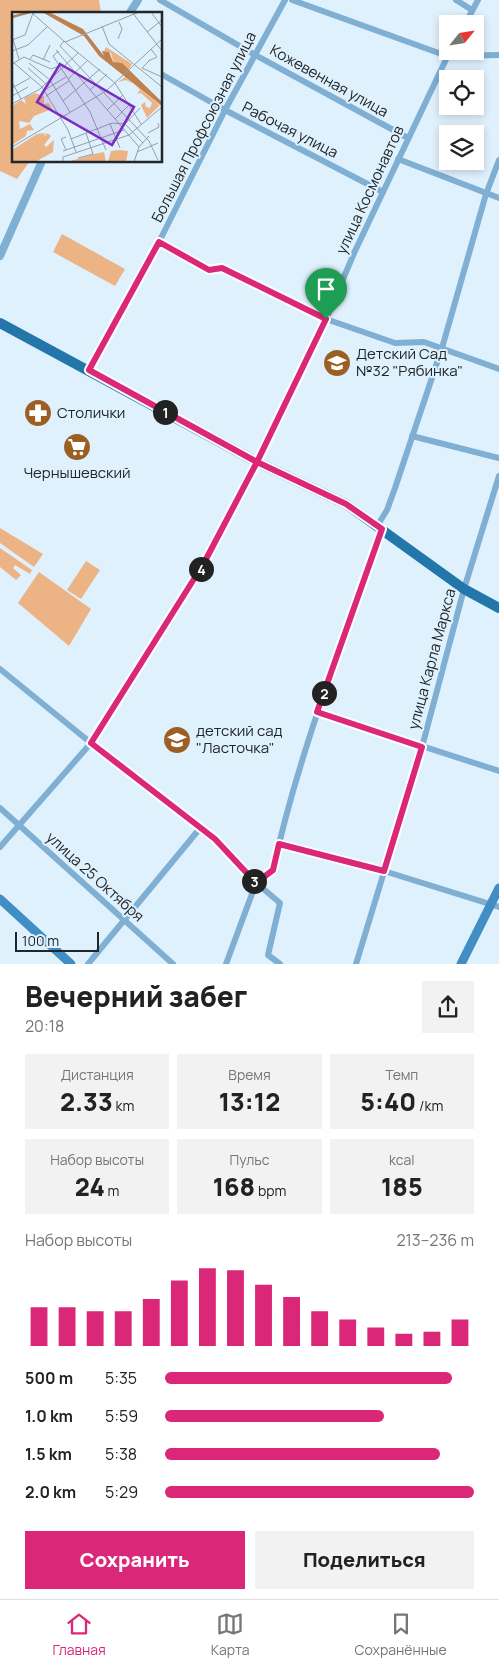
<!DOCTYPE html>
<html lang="ru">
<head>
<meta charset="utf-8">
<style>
  body { margin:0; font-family:Manrope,sans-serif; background:#f2f2f2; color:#222; height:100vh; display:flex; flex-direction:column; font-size:19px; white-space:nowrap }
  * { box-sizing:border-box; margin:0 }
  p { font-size:16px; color:#767676 }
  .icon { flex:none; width:28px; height:28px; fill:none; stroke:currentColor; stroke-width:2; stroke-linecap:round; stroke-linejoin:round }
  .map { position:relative; height:964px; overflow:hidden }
  .details { display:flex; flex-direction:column; background:#fff; flex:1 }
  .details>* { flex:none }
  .needle { width:32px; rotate:60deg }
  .buttons { position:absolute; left:439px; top:15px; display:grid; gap:10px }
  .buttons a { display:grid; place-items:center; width:45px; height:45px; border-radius:0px; background:#fff; box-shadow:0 2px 8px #0003; font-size:25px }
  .scale { position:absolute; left:15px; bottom:12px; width:84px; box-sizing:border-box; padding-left:5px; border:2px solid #20272b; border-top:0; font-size:14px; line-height:18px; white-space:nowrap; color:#20272b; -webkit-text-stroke:4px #e0f1fe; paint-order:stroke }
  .pin { position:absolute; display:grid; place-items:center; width:42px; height:42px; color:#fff; margin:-51px -21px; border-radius:50% 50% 50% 0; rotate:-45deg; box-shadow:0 0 5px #0007 }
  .pin .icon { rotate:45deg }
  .km { position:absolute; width:25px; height:25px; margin:-12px; border-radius:50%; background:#222; color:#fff; font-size:14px; line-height:25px; text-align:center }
  .round { display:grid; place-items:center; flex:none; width:52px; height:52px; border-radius:0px; background:#f2f2f2 }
  .head { display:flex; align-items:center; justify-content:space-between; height:85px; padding:0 25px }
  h1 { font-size:28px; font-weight:800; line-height:38px }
  .figures { display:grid; grid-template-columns:repeat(3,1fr); gap:8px; height:85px; padding:5px 25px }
  .figures div { display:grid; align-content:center; border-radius:0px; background:#f2f2f2; text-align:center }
  .figures b { font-size:25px; font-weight:800 }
  .figures small { font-size:14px; font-weight:400 }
  .figures p { font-size:14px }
  .chart { height:140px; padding:10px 25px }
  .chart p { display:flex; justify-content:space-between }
  .chart svg { width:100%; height:90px; margin-top:5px; stroke:#db2777; stroke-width:6 }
  .primary-button { display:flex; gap:10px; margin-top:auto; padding:10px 25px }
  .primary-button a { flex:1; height:58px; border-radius:0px; background:#db2777; color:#fff; font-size:20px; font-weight:800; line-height:58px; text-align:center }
  .primary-button a+a { background:#f2f2f2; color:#222 }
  ul { padding:0 25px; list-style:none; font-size:16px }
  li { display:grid; grid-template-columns:80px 60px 1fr; align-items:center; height:38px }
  li i { height:12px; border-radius:6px; background:#db2777 }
  .tabs { display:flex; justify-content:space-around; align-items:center; height:70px; border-top:1px solid #e0e0e0; background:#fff; font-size:14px; color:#767676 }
  .tabs a { display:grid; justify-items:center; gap:2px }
  .tabs .current { color:#db2777 }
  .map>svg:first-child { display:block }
</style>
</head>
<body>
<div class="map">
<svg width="499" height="964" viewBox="0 0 499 964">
  <rect width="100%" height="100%" fill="#e0f1fe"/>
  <g fill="#ecb385">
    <path d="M0,0H99L101,14H14V161H30L17,179L0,171Z"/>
    <path d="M62,234L125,269L115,286L53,252Z"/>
    <path d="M0,528L43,554L34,567L0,543Z"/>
    <path d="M0,548L32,570L30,574L15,565L13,568L21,575L16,580L0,567Z"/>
    <path d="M86,561L100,570L81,599L67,590Z"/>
    <path d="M39,572L91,609L69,646L18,603Z"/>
  </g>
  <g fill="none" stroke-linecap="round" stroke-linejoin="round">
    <g stroke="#7fafd3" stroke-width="6">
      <path d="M160,0L255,55L408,138"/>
      <path d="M292,0L447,56L499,55"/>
      <path d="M456,0L472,10"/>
      <path d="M465,24L478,0"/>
      <path d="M161,74L225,110L383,192"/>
      <path d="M398,159L499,198"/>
      <path d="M159,242L209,270L221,268L326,319L395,343L424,342L499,369"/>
      <path d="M89,370L159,242L225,110L285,0"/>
      <path d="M412,436L499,458"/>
      <path d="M0,669L91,743L201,827L215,839L247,875L280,903L268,955L280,964"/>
      <path d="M317,712L499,771"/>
      <path d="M0,808L173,964"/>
      <path d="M279,844L384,871L499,907"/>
      <path d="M0,847L91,743L205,563L257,462L326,319L355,251L450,51"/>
      <path d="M88,964L201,827"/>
      <path d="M226,964L256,883L273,870C298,755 343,641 382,529L379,523L387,510L395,488L442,348L486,194L499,160"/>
      <path d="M356,964L422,747L464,589L499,476"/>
    </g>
    <g stroke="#7fafd3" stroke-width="8">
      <path d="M129,14L138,0"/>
      <path d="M0,256L42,161"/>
    </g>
    <g stroke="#408ec3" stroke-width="9">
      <path d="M0,899L71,964"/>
      <path d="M461,964L499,888"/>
    </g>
    <path stroke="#2376a9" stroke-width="10" d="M0,323L257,462L346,504L464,589L499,608"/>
  </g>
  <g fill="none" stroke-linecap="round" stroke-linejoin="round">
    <g stroke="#fff" stroke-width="10">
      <path id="route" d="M326,319L222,268L209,270L159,242L89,370L257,462L346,504L382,529L317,712L422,747L384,871L279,844L273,870L256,883L215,839L91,743L204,563L257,462L326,319"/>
    </g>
    <use href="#route" stroke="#db2777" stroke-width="6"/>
  </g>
  <defs>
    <g id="school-disc" transform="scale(1.4375)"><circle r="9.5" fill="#9b5e23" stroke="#e0f1fe"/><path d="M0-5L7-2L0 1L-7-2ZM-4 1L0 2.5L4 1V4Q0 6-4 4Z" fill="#fff"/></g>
    <g id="pharmacy-disc" transform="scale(1.4375)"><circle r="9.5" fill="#9b5e23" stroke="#e0f1fe"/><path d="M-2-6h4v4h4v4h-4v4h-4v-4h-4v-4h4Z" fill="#fff"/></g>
    <g id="supermarket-disc" transform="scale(1.4375)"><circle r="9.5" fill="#9b5e23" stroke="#e0f1fe"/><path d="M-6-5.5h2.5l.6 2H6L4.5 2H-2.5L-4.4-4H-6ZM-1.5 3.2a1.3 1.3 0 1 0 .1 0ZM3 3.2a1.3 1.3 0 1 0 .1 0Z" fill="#fff"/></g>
  </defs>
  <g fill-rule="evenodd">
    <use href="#school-disc" x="337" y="363"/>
    <use href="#pharmacy-disc" x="38" y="413"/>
    <use href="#supermarket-disc" x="77" y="447"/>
    <use href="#school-disc" x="177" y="740"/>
  </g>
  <g text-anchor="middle" stroke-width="4" stroke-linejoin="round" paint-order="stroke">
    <g font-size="15" fill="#20272b" stroke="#e0f1fe">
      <text transform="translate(329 81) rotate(29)" y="5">Кожевенная улица</text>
      <text transform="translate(204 127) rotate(-63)" y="5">Большая Профсоюзная улица</text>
      <text transform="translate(290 130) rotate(27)" y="5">Рабочая улица</text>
      <text transform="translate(370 190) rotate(-65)" y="5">улица Космонавтов</text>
      <text transform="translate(432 659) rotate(-75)" y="5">улица Карла Маркса</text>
      <text transform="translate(95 877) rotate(42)" y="5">улица 25 Октября</text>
    </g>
    <g font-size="15" fill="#20272b" stroke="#e0f1fe" text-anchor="start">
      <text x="356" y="359">Детский Сад<tspan x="356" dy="17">№32 "Рябинка"</tspan></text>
      <text x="57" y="418">Столички</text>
      <text x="77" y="478" text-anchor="middle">Чернышевский</text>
      <text x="196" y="736">детский сад<tspan x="196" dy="17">"Ласточка"</tspan></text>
    </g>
  </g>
  <g transform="translate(12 12)">
    <rect width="150" height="150" fill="#e0f1fe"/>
    <path d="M94,35L120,52L117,57L113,58L109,50L106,53L101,49L99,41L92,39ZM113,65L148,93L135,106L129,93L133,90L134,95L138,96L140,91L129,81L125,82L128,78L122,72L114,68L106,70ZM23,81L32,84V92L37,91L40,97L22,104L17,111L7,109L8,117L18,112L22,118L15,119L14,124L0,133V94L9,88L14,92L12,86ZM33,121L32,125L35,121L39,124L32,133L34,135L42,128L41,140L23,150H0V138L25,122ZM107,138L116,139L114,150H96L99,139ZM92,140L94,150H55L82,142Z" fill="#ecb385"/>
    <path d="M30,0H37L71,17L92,44L90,39L97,40L101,50L110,51L150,90V94L87,44L72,24Z" fill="#bf814d"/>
    <path fill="none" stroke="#bf814d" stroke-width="2.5" d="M0,5L18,0"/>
    <path fill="none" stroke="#93a0aa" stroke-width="1" d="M19,0L53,30L127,0M120,0L150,39M139,0L150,15M90,14L97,32L150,75M135,20L150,8M0,24L7,47M106,27L110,17L107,10M0,28L13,23L21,1M52,29L48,34L137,129L146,148M53,30L103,71M44,38L127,135M0,39L16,33L35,15M47,39L41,44L78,100L94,138M18,47L21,43L38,50M31,48L38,33M136,49L145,45L139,37M137,49L130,56L150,65M2,51L30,75L56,118L64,140M17,51L38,68L58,100M0,52L12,45L39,57L47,54M16,56L34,72M56,67L76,48M0,70L9,87M103,71L129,112M0,76L18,66M78,78L95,62M31,79L54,65M0,84L16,75M34,84L57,69M51,89L88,57M0,92L28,77L66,41M95,98L111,83M103,107L118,92M98,112L108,136M113,112L131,131M136,121L147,115L146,111M59,127L100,111L113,112L128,96M0,135L94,79L150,27M54,138L49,127L54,125M51,139L112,118M125,140L146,131M66,146L81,142L74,121M51,150V145L117,123L150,95M122,150L127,135L137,124"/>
    <path fill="#7b2cbf" fill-opacity="0.15" stroke="#7b2cbf" stroke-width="2.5" d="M48,52L122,95L100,133L25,90Z"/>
    <rect width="150" height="150" fill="none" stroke="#20272b" stroke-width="2.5"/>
  </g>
</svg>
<div class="buttons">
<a><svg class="needle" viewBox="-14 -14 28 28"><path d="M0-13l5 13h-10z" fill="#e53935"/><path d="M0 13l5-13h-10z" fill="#767676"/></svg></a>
<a><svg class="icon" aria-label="locate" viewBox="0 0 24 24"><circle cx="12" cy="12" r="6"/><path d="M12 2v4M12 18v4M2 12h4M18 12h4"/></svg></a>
<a><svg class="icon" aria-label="layers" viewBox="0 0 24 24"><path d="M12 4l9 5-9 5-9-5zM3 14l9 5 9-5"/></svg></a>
</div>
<div class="scale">100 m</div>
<div class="pin" style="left:326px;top:319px;background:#1e9e55"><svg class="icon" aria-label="arrive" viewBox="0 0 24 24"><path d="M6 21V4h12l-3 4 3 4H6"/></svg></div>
<b class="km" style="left:165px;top:412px">1</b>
<b class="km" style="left:324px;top:693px">2</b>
<b class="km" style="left:254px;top:881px">3</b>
<b class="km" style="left:201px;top:569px">4</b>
</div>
<section class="details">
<div class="head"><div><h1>Вечерний забег</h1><p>20:18</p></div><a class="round"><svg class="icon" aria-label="share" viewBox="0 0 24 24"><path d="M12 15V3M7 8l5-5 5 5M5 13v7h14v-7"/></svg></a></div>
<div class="figures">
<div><p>Дистанция</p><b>2.33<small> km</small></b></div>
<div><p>Время</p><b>13:12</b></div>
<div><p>Темп</p><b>5:40<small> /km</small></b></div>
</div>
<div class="figures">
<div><p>Набор высоты</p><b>24<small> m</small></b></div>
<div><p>Пульс</p><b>168<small> bpm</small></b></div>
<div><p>kcal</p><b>185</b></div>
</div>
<div class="chart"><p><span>Набор высоты</span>213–236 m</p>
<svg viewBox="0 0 160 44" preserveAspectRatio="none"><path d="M5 44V25M15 44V25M25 44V27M35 44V27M45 44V21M55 44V12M65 44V6M75 44V7M85 44V14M95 44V20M105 44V27M115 44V31M125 44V35M135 44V38M145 44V37M155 44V31"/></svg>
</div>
<ul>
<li><b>500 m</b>5:35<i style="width:93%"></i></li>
<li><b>1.0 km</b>5:59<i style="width:71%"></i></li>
<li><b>1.5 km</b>5:38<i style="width:89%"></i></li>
<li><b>2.0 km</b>5:29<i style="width:100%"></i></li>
</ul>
<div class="primary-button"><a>Сохранить</a><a>Поделиться</a></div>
</section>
<nav class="tabs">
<a class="current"><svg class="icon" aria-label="home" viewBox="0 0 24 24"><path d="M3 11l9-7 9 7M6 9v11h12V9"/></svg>Главная</a>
<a><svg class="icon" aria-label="map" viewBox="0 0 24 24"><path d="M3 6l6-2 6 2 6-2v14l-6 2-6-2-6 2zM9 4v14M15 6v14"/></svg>Карта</a>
<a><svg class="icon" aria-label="saved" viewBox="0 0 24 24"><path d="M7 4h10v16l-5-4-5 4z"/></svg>Сохранённые</a>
</nav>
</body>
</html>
